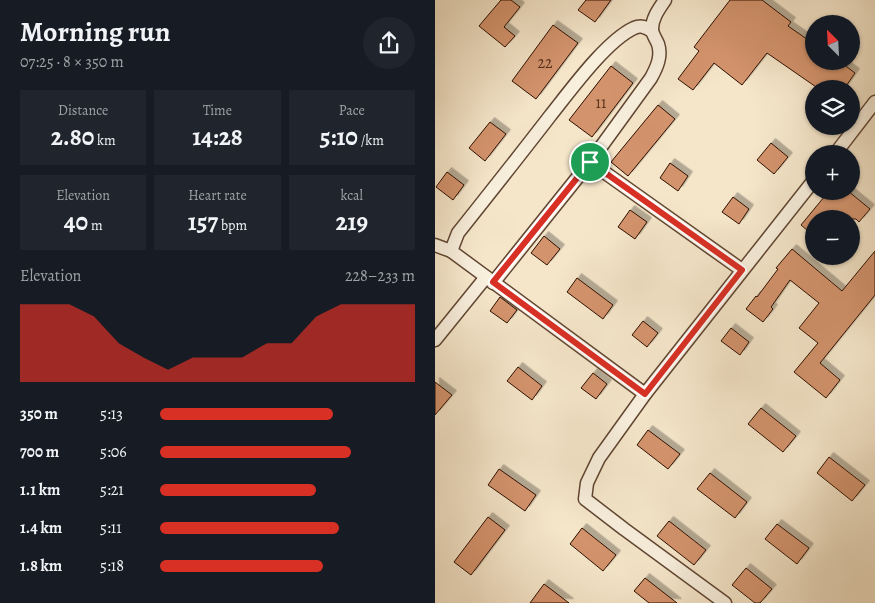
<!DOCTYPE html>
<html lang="en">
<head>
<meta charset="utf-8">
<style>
  body { margin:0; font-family:Alegreya,serif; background:#20242c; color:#f1f3f6; height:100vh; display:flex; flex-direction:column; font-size:19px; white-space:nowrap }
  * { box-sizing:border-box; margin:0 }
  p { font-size:16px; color:#9ea1a6 }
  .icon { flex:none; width:28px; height:28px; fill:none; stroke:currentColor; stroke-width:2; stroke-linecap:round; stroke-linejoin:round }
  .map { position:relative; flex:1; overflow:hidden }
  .drawer { display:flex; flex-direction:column; background:#171b24; width:435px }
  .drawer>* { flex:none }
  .needle { width:32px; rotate:336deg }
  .buttons { position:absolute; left:370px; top:15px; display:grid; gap:10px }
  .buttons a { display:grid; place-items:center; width:55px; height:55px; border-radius:50%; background:#171b24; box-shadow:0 1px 4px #0004; font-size:25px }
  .pin { position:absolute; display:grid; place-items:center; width:42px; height:42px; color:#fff; margin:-21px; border:2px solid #fff; border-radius:50%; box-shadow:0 1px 5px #0007 }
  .round { display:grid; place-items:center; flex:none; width:52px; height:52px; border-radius:26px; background:#20242c }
  .summary { display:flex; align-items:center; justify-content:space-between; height:85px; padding:0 20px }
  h1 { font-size:28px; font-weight:700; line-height:38px }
  .metrics { display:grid; grid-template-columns:repeat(3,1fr); gap:8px; height:85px; padding:5px 20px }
  .metrics div { display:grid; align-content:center; border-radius:0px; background:#20242c; text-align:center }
  .metrics b { font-size:25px; font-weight:700 }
  .metrics small { font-size:14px; font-weight:400 }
  .metrics p { font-size:14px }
  .chart { height:140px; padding:10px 20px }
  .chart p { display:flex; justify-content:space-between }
  .chart svg { width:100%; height:90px; margin-top:5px; fill:#d93025; opacity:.7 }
  ul { padding:0 20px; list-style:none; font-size:16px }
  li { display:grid; grid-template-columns:80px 60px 1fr; align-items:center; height:38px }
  li i { height:12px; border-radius:6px; background:#d93025 }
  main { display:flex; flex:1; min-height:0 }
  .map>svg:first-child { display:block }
</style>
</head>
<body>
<main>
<section class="drawer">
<div class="summary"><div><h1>Morning run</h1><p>07:25 · 8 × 350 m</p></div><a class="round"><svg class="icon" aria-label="share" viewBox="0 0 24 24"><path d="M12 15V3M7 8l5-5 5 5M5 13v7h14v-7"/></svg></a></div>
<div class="metrics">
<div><p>Distance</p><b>2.80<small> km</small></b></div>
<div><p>Time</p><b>14:28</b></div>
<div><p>Pace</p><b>5:10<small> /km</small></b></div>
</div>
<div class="metrics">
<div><p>Elevation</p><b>40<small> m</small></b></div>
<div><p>Heart rate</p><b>157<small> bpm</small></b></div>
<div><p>kcal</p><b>219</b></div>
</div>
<div class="chart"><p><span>Elevation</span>228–233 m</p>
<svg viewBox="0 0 160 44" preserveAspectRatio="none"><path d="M0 44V6L10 6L20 6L30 12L40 25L50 32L60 38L70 32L80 32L90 32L100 25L110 25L120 12L130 6L140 6L150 6L160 6V44z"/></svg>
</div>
<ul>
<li><b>350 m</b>5:13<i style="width:68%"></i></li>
<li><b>700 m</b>5:06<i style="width:75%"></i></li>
<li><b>1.1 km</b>5:21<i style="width:61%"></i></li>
<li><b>1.4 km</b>5:11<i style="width:70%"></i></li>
<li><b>1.8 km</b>5:18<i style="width:64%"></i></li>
</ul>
</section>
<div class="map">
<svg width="440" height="603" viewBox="0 0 440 603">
  <defs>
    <filter id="shadow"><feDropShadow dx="4.5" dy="-4.5" stdDeviation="0" flood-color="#0004"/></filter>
  </defs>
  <rect width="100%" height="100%" fill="#f5e6ca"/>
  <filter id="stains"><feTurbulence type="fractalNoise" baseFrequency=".004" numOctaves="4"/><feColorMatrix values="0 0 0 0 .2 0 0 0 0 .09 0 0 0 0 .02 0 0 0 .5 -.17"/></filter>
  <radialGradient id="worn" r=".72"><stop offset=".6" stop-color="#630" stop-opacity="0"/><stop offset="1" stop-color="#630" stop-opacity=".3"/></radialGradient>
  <g fill="#d3936d" stroke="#2e0f00" filter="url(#shadow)">
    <path d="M66,0H76L85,7L69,27L80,36L70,47L44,26Z"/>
    <path d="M151,0H176L160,22L143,10Z"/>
    <path d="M295,0H327L356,22L353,26L379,44V61H404L420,73L409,89H384L332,53L307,85L279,63L258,90L243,79L264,51L259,47Z"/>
    <path d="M118,25L143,43L101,99L77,81Z"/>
    <path d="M176,66L198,83L157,137L134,120Z"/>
    <path d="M223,105L240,119L193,176L176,162Z"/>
    <path d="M55,122L71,134L50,161L34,148Z"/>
    <path d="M336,143L353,157L339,174L322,160Z"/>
    <path d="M235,163L253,176L243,191L225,178Z"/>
    <path d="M12,172L29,185L18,200L1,187Z"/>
    <path d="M394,191H413L435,209L424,222L421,219H379V236L366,225Z"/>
    <path d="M298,197L314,209L304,224L287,212Z"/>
    <path d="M195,210L212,222L200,239L183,227Z"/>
    <path d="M109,236L125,249L112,265L96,253Z"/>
    <path d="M357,249L407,291L440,251V295L385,363L405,380L391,398L359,372L383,343L364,328L384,303L355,280L336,307L338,309L328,322L311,309L321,296L322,297L343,269L341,268Z"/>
    <path d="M142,278L178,305L168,319L132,292Z"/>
    <path d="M65,297L82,310L72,323L55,311Z"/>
    <path d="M208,321L223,333L212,347L197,335Z"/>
    <path d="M296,328L314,342L305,355L286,341Z"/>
    <path d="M83,367L107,386L97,400L72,381Z"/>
    <path d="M158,373L172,384L161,399L146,388Z"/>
    <path d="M0,382L17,395L0,415Z"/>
    <path d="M326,408L361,436L348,452L313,424Z"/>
    <path d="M213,430L245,454L233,469L202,445Z"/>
    <path d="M394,457L430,485L417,501L382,473Z"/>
    <path d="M64,469L101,495L90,511L53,485Z"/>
    <path d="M275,473L312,502L300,518L262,489Z"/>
    <path d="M53,517L70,530L36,575L19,562Z"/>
    <path d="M234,521L271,550L259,565L222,536Z"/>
    <path d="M342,524L374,548L362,564L330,539Z"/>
    <path d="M147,528L181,555L168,571L135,544Z"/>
    <path d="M311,568L337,589L325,603H320L297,585Z"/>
    <path d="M210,578L242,603H214L199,591Z"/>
    <path d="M109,584L134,603H95Z"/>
  </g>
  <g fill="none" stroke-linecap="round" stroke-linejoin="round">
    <g stroke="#604532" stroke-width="15">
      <g id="street">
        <path d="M400,154L440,102"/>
        <path d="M155,162L307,270"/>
        <path d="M0,245L16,251L210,394"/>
        <path d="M16,251L23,233C54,194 85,155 115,116C135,91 171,41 199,28C206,25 210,27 217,31"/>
        <path d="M58,283L155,162L216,78C222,67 227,56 223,44C221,39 217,34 217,29C217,18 224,9 230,0"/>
        <path d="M0,340L51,277"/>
        <path d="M290,603L189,529L150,499L152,483L164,458L210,394L379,180"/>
      </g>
    </g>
    <use href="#street" stroke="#f8efdd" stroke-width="12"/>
  </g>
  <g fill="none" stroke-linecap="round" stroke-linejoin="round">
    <g stroke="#fff" stroke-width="10">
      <path id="route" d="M155,162L307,270L210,394L58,282Z"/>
    </g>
    <use href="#route" stroke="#d93025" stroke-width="6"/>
  </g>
  <g text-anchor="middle" stroke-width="5" stroke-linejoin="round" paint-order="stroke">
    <g font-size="16" fill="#57301b">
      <text x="110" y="68">22</text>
      <text x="166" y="108">11</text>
    </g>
  </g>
  <rect width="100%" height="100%" filter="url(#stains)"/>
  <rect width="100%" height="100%" fill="url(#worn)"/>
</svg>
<div class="buttons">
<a><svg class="needle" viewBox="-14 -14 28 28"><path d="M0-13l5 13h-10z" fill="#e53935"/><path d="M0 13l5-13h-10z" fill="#9ea1a6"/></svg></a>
<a><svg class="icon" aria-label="layers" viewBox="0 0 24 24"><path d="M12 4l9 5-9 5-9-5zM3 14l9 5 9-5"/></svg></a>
<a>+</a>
<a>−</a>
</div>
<div class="pin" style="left:155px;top:162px;background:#1e9e55"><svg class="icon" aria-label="arrive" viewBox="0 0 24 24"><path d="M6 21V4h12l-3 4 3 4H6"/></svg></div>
</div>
</main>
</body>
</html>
